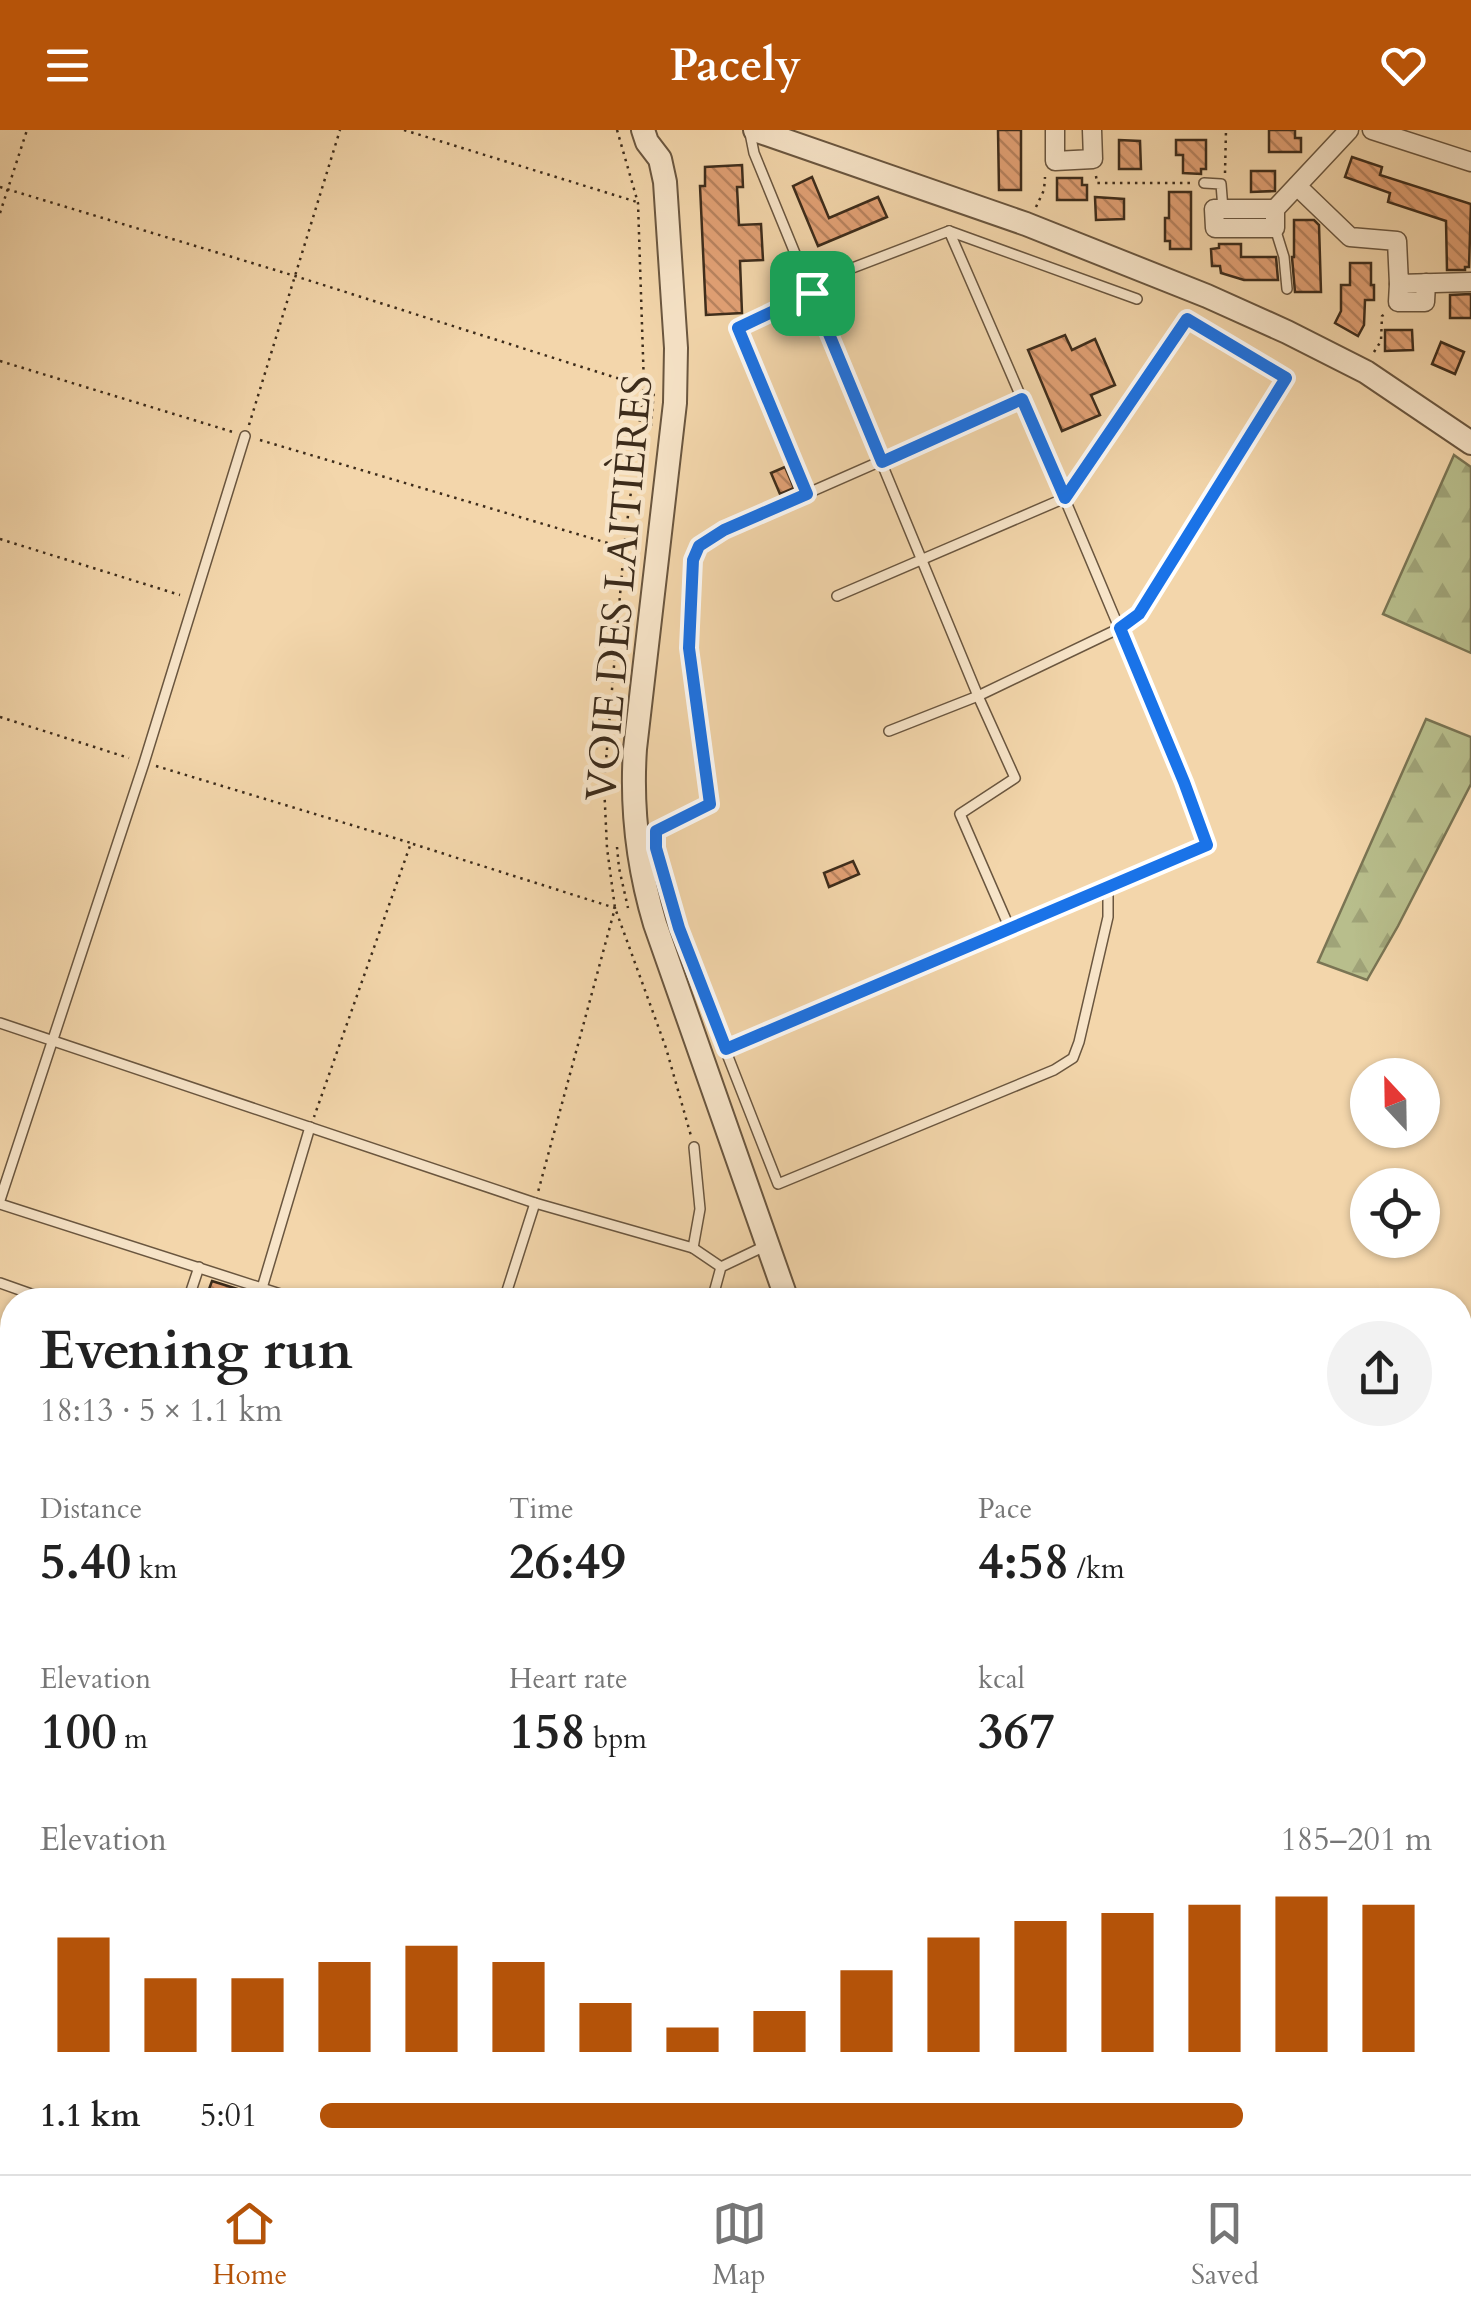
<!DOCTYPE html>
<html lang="en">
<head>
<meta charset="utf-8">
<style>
  body { margin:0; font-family:Cardo,serif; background:#f2f2f2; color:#222; height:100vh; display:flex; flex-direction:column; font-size:38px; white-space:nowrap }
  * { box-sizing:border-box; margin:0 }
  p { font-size:32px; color:#767676 }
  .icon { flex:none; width:55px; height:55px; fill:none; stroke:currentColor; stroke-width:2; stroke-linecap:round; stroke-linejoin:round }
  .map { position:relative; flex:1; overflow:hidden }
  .panel { position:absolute; left:0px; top:1158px; width:1472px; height:888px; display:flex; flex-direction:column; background:#fff; border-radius:40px 40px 0 0; box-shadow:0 2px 8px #0004 }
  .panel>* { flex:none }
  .needle { width:65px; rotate:338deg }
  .fabs { position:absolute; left:1350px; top:928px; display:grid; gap:20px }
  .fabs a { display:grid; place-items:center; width:90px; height:90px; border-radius:50%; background:#fff; box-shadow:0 2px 8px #0004; font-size:50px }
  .pin { position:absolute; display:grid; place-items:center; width:85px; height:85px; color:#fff; margin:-42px; border-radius:20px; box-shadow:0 5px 15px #0006 }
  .round { display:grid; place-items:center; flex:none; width:105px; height:105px; border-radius:52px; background:#f2f2f2 }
  .headline { display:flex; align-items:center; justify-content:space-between; height:170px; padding:0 40px }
  h1 { font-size:55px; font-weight:600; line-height:75px }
  .stats { display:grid; grid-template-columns:repeat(3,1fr); gap:15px; height:170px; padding:10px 40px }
  .stats div { display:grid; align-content:center }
  .stats b { font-size:50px; font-weight:600 }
  .stats small { font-size:28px; font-weight:400 }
  .stats p { font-size:28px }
  .chart { height:280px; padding:20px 40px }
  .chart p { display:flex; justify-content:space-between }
  .chart svg { width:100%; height:180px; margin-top:10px; stroke:#b45309; stroke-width:6 }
  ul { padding:0 40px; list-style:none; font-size:32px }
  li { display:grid; grid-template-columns:160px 120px 1fr; align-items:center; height:75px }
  li i { height:25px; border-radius:12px; background:#b45309 }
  header { display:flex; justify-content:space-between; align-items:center; height:130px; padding:0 40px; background:#b45309; color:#fff; font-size:45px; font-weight:600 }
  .tab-bar { display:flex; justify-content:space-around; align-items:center; height:140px; border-top:2px solid #e0e0e0; background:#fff; font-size:28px; color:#767676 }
  .tab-bar a { display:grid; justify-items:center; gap:5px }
  .tab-bar .selected { color:#b45309 }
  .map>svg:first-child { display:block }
</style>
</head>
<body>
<header><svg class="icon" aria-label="menu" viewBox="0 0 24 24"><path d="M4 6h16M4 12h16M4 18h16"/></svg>Pacely<svg class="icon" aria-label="heart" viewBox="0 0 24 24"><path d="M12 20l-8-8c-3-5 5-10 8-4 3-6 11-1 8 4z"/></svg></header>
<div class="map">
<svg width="1471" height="2044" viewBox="0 0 1471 2044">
  <defs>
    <pattern id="forest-firs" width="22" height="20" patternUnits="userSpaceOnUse" patternTransform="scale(2.5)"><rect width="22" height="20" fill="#b8be8c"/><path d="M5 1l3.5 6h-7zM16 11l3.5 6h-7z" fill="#9fa378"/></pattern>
    <pattern id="park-tufts" width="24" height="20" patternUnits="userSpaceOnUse" patternTransform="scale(2.5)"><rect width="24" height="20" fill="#b8be8c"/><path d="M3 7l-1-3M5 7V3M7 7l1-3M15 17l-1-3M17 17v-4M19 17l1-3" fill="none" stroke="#9fa378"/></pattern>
    <pattern id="building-back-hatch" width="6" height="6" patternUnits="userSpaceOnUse" patternTransform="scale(2.5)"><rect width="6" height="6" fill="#e2a175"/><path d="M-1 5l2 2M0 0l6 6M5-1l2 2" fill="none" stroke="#b8835f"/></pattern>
  </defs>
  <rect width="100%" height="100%" fill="#f3d6ab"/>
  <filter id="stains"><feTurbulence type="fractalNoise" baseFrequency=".002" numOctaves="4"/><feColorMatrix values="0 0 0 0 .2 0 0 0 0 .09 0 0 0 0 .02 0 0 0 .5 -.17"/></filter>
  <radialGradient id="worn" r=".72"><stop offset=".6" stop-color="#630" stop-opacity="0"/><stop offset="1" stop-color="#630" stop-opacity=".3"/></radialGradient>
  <g fill="url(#forest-firs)" stroke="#7a7554" stroke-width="2.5">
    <path d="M1454,325L1471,337V523L1383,484Z"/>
    <path d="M1426,589L1471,607V654L1398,796L1367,850L1318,832Z"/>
    <path d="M1460,2013L1471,2016V2044H1127L1131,2032H1460Z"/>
  </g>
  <path fill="url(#park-tufts)" stroke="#7a7554" stroke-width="2.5" d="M0,1256L12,1259V2032L1110,2033L1106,2044H0Z"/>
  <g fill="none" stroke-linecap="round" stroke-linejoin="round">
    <g stroke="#77816d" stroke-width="5">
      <path d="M0,1310L3,1311L6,1329"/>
      <path d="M0,1442L12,1441"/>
    </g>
  </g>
  <g fill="url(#building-back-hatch)" stroke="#3d2c1b" stroke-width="2.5">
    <path d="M998,0H1021V60H999Z"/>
    <path d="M1269,0H1295V8H1301V22H1269Z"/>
    <path d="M1119,10L1140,11L1141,39H1119Z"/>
    <path d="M1176,10H1206V39H1201V44L1183,43V25H1176Z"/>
    <path d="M1352,27L1382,37L1380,45L1471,74L1469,137H1465V140H1447L1446,91L1388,72L1390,63L1345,47Z"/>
    <path d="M742,35L743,57H737L739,95L761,94L763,130L740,131L742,183L706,185L700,56H705V37Z"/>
    <path d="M1251,41H1275V61L1251,62Z"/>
    <path d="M812,47L829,88L878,67L887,87L818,116L793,56Z"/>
    <path d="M1057,48H1082V55H1087V70H1057Z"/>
    <path d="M1169,62H1191V119H1170V111H1165V88H1169Z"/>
    <path d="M1095,67L1124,69V89L1096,90Z"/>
    <path d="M1294,90H1314L1319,95L1321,162H1295L1292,127H1294Z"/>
    <path d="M1219,114H1241V127H1276L1278,150H1244L1221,143L1220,136H1212L1211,119L1219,118Z"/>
    <path d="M1350,133H1371V155H1374V170H1365L1364,195L1358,206L1335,193L1341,181V155H1350Z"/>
    <path d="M1471,164V188H1450V165Z"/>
    <path d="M1385,200H1412L1413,220L1385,221Z"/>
    <path d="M1065,205L1072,220L1095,209L1115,255L1091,265L1100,285L1062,301L1028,220Z"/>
    <path d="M1441,212L1464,222L1455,244L1432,234Z"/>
    <path d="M785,337L794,358L780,364L771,343Z"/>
    <path d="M853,731L859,744L829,757L824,743Z"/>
    <path d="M212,1151L272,1170H205Z"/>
  </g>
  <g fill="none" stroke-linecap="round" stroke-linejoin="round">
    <g stroke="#6a563f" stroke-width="12">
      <g id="service">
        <path d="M750,3L754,23L808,155L949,101C1004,227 1059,354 1112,481C1145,559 1178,636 1207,715L725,919L679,798L656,718V701L710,674L689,518L693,430L699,416L724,400L1022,269"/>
        <path d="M1204,53L1221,54L1223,79"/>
        <path d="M1275,98L1284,127L1287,159"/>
        <path d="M949,101L1137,169"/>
        <path d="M808,155L978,566L1015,648L960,684L1010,799"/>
        <path d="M807,364L738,197L812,163"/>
        <path d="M837,466L1065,368L1187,189L1286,248L1139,485L1120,498L978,566L889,601"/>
        <path d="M0,893L535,1073L693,1118L721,1137"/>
        <path d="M725,919L778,1054L1054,940L1073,928L1079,912L1108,787V757"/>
        <path d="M0,1070L144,633L245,306"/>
        <path d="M0,1074L299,1170"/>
        <path d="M693,1118L700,1079L694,1017"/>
        <path d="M0,1153L48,1170"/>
        <path d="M262,1158L310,997"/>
        <path d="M188,1170L199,1137"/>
        <path d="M504,1170L535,1073"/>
        <path d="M712,1170L721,1137L765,1116"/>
      </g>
    </g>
    <g stroke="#6a563f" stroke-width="21">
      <g id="minor">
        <path d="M1055,0V31L1093,29L1092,0"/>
        <path d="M1372,0L1471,32"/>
        <path d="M1297,56L1350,107L1397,111L1399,154L1471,152"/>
        <path d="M1275,79V98H1215L1214,79H1275L1349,0"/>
        <path d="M1399,154L1398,172H1425L1426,153"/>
        <path d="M1460,2005L1471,2008"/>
      </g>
    </g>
    <g stroke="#6a563f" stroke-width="26">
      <g id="tertiary">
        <path d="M643,0L647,12L660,29L665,52L676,218L675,273L635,619C631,679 638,737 655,794L787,1170"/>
        <path d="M755,0L1026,94L1207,166L1287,202L1366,242L1471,313"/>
        <path d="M1119,2044L1123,2032"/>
      </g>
    </g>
    <g stroke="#3d2c1b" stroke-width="2.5" stroke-dasharray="2.5 5" stroke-linecap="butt">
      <path d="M404,0L637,72"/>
      <path d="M617,0L638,73L644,256L624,418L604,654L607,718L615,778L666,918L691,1006"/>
      <path d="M1225,43L1226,0"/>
      <path d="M1096,46L1097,53H1191"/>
      <path d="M0,57L295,146L642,256"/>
      <path d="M1036,77L1044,60L1045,47"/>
      <path d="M0,83L27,0"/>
      <path d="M1374,222L1381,211L1382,186L1385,184"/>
      <path d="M0,231L233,302"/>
      <path d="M249,295L340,0"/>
      <path d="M651,296L654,259"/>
      <path d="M260,310L621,417"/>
      <path d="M0,409L180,465"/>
      <path d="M0,587L129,628"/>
      <path d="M156,636L411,713L314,987"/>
      <path d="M413,714L615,778L538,1062"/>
      <path d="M617,717L619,738L628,778"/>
      <path d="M1460,1205L1471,1187"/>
      <path d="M0,1255L12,1258"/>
      <path d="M0,1292L12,1295"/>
      <path d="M0,1660L5,1657L6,1632L12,1626"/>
      <path d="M1460,1667L1471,1668"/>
      <path d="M0,1900L12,1922"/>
      <path d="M69,2032L73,2044"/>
      <path d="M729,2032L778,2044"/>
      <path d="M252,2044L273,2037L350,2044"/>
      <path d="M360,2044L407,2032"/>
      <path d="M543,2044L550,2032"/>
      <path d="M867,2044L872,2032"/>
    </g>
    <use href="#service" stroke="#f7e4c8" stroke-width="9"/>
    <use href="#minor" stroke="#f7e4c8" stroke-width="18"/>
    <use href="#tertiary" stroke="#f7e4c8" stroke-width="22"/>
  </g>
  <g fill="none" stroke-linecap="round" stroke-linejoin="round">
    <g stroke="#fff" stroke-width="20">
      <path id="route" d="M812,163L882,332L1022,269L1065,368L1187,189L1286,248L1139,484L1120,498L1184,652L1207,715L726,919L679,798L656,718V701L710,674L689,518L693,430L699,416L724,400L807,364L738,198Z"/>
    </g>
    <use href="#route" stroke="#1a73e8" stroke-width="12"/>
  </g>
  <g text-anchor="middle" stroke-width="9" stroke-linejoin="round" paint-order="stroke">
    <g font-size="42" fill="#3d2c1b" stroke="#f7e4c8">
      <text transform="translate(618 458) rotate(-85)" y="15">VOIE DES LAITIÈRES</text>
    </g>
  </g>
  <rect width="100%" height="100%" filter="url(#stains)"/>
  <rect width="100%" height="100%" fill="url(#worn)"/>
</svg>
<div class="fabs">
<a><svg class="needle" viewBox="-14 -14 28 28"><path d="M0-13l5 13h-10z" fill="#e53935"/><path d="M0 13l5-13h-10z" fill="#767676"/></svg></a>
<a><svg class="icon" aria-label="locate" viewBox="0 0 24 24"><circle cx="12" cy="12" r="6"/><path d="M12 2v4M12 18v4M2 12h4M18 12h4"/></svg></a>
</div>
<div class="pin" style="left:812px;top:163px;background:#1e9e55"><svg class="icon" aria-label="arrive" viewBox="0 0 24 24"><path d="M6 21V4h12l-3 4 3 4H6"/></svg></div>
<section class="panel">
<div class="headline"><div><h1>Evening run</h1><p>18:13 · 5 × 1.1 km</p></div><a class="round"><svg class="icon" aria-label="share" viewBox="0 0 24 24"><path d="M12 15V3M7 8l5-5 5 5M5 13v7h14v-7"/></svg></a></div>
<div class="stats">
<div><p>Distance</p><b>5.40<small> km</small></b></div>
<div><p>Time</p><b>26:49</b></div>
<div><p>Pace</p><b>4:58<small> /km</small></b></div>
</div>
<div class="stats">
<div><p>Elevation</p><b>100<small> m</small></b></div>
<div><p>Heart rate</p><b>158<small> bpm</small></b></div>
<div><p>kcal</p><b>367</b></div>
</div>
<div class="chart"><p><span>Elevation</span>185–201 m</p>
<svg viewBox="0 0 160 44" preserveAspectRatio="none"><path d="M5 44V16M15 44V26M25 44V26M35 44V22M45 44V18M55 44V22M65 44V32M75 44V38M85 44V34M95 44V24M105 44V16M115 44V12M125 44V10M135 44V8M145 44V6M155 44V8"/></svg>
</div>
<ul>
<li><b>1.1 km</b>5:01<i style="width:83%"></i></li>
</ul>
</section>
</div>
<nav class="tab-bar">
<a class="selected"><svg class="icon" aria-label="home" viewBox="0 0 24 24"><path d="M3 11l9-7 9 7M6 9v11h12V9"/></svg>Home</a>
<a><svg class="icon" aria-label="map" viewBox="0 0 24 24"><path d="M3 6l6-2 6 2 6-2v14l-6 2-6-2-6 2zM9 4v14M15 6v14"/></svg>Map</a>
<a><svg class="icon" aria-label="saved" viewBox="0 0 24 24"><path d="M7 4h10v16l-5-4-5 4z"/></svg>Saved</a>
</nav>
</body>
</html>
